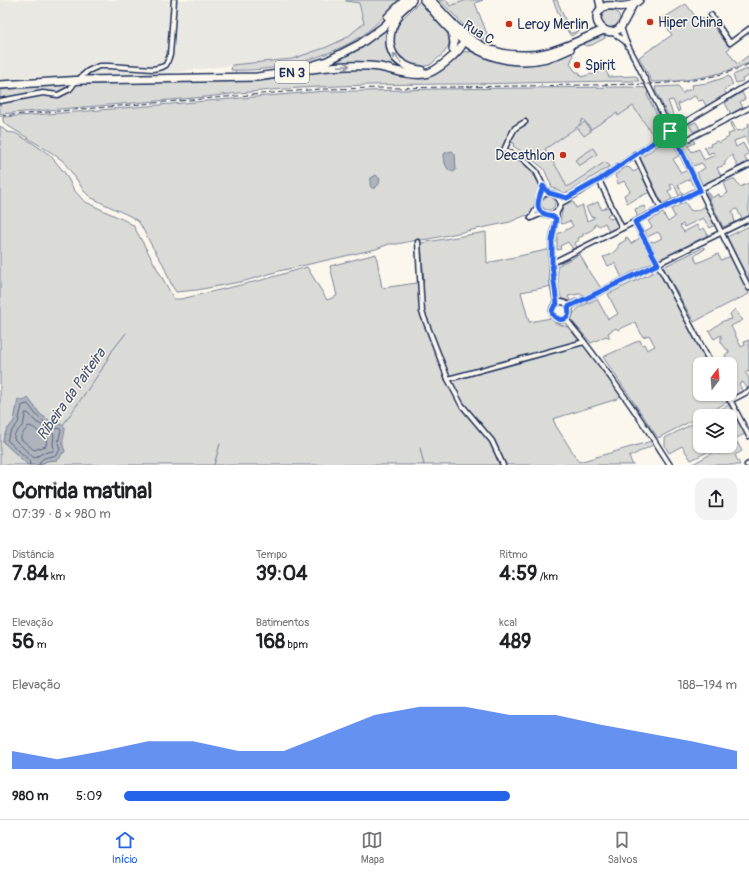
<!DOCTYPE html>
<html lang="pt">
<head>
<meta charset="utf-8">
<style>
  body { margin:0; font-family:Pangolin,sans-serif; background:#f2f2f2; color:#202124; height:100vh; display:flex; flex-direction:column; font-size:15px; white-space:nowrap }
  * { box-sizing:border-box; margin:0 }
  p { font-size:13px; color:#757577 }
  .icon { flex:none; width:22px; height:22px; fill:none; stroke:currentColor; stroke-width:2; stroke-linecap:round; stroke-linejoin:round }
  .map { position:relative; height:465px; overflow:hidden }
  .sheet { display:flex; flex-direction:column; background:#fff; flex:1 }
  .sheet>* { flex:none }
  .needle { width:26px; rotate:16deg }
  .buttons { position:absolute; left:693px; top:357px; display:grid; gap:8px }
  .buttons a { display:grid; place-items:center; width:44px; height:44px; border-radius:8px; background:#fff; box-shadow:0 1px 3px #0004; font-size:20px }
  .pin { position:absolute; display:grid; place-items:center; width:34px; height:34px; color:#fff; margin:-17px; border-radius:8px; box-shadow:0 2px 6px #0006 }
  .round { display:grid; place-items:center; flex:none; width:42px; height:42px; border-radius:12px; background:#f2f2f2 }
  .headline { display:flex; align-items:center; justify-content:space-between; height:68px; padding:0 12px }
  h1 { font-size:22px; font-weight:700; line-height:30px }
  .stats { display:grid; grid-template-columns:repeat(3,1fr); gap:6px; height:68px; padding:4px 12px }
  .stats div { display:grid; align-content:center }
  .stats b { font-size:20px; font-weight:700 }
  .stats small { font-size:11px; font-weight:400 }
  .stats p { font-size:11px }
  .chart { height:112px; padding:8px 12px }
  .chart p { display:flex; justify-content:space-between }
  .chart svg { width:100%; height:72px; margin-top:4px; fill:#2563eb; opacity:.7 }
  ul { padding:0 12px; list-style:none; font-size:13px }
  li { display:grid; grid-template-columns:64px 48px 1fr; align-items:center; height:30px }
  li i { height:10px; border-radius:5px; background:#2563eb }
  .menu { display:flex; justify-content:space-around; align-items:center; height:56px; border-top:1px solid #e0e0e0; background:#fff; font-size:11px; color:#757577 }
  .menu a { display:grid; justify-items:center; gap:2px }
  .menu .on { color:#2563eb }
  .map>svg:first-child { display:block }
</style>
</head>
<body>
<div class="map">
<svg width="749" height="465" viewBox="0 0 749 465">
  <rect width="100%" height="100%" fill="#fbf7ec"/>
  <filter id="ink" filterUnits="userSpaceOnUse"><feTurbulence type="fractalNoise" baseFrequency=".025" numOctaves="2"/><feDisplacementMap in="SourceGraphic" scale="8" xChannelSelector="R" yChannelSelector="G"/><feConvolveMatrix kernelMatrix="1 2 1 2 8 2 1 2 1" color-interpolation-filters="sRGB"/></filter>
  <g filter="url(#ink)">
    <g fill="#eae8e2">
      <path d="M0,0H395L349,40L305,57L150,75L26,77L0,81Z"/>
      <path d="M446,0H467L450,6Z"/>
      <path d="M649,91L668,128L568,194L554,186L544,166L508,140L510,94Z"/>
    </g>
    <g fill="#dadad7" stroke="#7a849a">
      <path d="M346,0H400C388,12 376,25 362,36C357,39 351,42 346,45C312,62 269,72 231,70L232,65L292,59L327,47L344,39L351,34L364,23L359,3L346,1Z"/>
      <path d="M439,0H446L450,6L467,0H483L475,3L489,39L488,41C466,33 456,15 439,0Z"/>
      <path d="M553,0H557L569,29V33H572L581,30L571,36C562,25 558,12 553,0Z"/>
      <path d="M420,1L449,33L450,39L448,47L444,53L430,65L421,67H411L400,58L394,50L393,33L402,19Z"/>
      <path d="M686,4L699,21H701L702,17C705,23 707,25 713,26L730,48L727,50L737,64L749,55V63C718,76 685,82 652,82L639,57L672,35L662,19Z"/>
      <circle cx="611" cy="19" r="9"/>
      <path d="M391,25L392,58L398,65L403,69L326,64C349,53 372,42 391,25Z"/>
      <path d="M601,35L605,36V38L592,45L586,46L583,44L585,41Z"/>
      <path d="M572,50L573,56L570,64L576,72H579L581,77L591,74L592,75L599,72L598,71L603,68V65L609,77L636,76L639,81C584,81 528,83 472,84C384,84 295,85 206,97L0,114V90L42,86L123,83L202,80L260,81L293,77L328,69L367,68L419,77L462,52C476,50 482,56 495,60C514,67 537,67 556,59C561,57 567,53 572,50Z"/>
      <path d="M747,69L749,73V76L742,79L743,81L736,83L733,75Z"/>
      <path d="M729,76L733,85L724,90L727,95L707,108L703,100L698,101L695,96L678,104L680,110L678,112L673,100L668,101L674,117L676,126L674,127L655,90H656L655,87L678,86L682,93H684L685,91L692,89L691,85L708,83Z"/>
      <path d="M628,87L647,88L648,93L647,95L663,127V128L653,135L633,106L618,116L617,113L591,129L583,119L578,126L585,122L591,131L584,136L577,127L545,149L560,173L567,187L605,162L610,166L569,192L563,193L552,187L544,169L527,155L513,146L514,143L508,142L504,150C509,154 515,157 520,161C529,168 536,178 542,188L540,196L537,199L535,212L532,215L524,216L510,222L429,239L412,241L397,244H389L376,249L279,271L245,281L197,290L176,292L172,286L163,264L153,248L139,222L130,216L102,203L90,197L84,191L77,180L63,161L52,153L5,124L3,121V117L76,112L326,91H366L438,89Z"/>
      <path d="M742,92L745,99L740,102L743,107L731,114L725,103Z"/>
      <path d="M696,122L700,129L693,132L689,125Z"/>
      <path d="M732,122L737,131L742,130L749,126L748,124L749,123V146L745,137L734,141L736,147L743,143L749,154L744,156L747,162L738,167L732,155L725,161V165L717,168L721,176L703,186L697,173L705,168L702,163L693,166L684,148V145L694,140L695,143L688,146L692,152L699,149L704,160L715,155L713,152L708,154L706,149L704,148L711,146L710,144L717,141L719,143L729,137L728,134L734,132L730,124Z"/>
      <path d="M0,126L7,132L15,133L31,142L50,155L65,173L74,190L84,201L94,206L124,220L133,225L174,299H181L266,279L307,267L327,300L337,296L330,266L376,254L382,288L424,282L421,243L486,232L487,263L551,249L552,286L521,292L529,322L551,318L555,323L568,327L587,349L618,391L620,396L617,399L553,419L556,426L579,462L655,440L657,443L629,457L633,465H0Z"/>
      <path d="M665,141C673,141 676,148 680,155L673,159L681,173L688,170L697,187L695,188L690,179L678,185L683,194L679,196L674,184L670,185L672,189L668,191L672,199L663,205L640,158Z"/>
      <path d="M593,148L597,154L579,166L575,160Z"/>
      <path d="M626,167L630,168L633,172L639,169L650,192L627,203L624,195L630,191L624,181L618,184L615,175Z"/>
      <path d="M732,179H735L740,187L749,183V216L742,219L737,209L732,211L735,222L723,227L706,192H708L711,198L719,194L720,197L728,193L724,183Z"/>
      <circle cx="548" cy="203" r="7"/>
      <path d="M573,201L576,208L583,205V208L587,221L594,218V216L591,217L586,207L598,202L602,210L609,206L612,212L607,215L610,219L615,218L619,227L609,232L605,223L599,226L597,224L594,225L595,227L590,231L583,234V236L578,238L579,240L575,243L577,248L573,249L568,242L560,246L561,249L557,250V234L566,230L573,226L570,221L562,224L560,222L563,205Z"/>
      <path d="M685,202L690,210L694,211L705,207L715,225L710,228L703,218L684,227L683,224L680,226L684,232L697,225L700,230L704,228L708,235L659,260L650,242L652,241L654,242L662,238L658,232L647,237L645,231L652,227L648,221L663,213L668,222L675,217L671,209Z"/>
      <path d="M644,206L647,214L638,219L635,209Z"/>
      <path d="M749,226V281L727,237Z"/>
      <path d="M627,237L631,244L641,237L654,262L622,278L615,263L608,266L603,257C609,256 618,251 619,244L626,240L625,238Z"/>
      <path d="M704,247L705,249L694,256L697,263L718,254L721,260L731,256L749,293V294L726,305L694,322L663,267Z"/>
      <path d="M580,254L591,275L593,276L601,288L582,298L581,296H584L583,294H579L568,296L570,301L577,298L578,300C572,302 568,301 562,300L559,291L557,267L559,265Z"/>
      <path d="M658,270L708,364H700V394H724L728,402L658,438L603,357L640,340L642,345L644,344L647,350L655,346L649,335L643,337L635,322L618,330L616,328L608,333L610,338L606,336L591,343L572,321C570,309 588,304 597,299L608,319L618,314L608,294Z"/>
      <path d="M735,309L740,317L743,320L731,326L741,347L745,345L744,342L749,340V373L748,370L745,372L749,378V389H748L743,382L739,384L744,394L733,398L730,392V365L733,364L732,361L729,363L728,361L729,360L727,357L726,358L725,355L729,352V350H727L721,342V335L714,339L709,331L723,321L732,319L730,314Z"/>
      <path d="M729,405L745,434L730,441V416H707Z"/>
      <path d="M700,420V446H720L691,460L682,446L669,453L665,446V438Z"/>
      <path d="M737,442L742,451L735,455L740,465H693V464L716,451L718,454L721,453L720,450Z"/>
    </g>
    <g fill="#afb3bb" stroke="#747e96">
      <path d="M452,151L455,154L456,170L454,172C446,171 444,162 444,155L445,153Z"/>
      <path d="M376,175L380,179L379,184L375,188H372C369,185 370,182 371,178Z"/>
      <path d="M28,398L41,415L49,420L51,423L55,425L61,424L65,427C65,438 60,440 65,451L64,453H62L60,458L58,460L47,461L40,465H28L3,442V439L6,431L14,421L18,399C22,400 25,402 28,398Z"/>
    </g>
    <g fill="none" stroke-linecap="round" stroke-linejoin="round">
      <g stroke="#566483" stroke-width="1">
        <path d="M26,413H28L36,422L42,425L45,430L54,434L53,444L54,449L53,451L43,453L34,458L14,439V435L23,425Z"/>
        <path d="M29,426C36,427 40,435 47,438L46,446L34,450L21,439V436Z"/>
        <path d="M30,465L29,460L7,440L10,433L18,423L22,406L23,405L28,404L38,417L45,422L49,427L54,429L59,428L61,430L58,443L60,449L57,455C51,457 40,456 39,465"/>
      </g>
      <g stroke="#747e96" stroke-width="1">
        <path d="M63,425L102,369L112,351L126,333"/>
        <path d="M420,448L424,465"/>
        <path d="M214,465L220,444"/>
      </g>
      <g stroke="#1b2f5e" stroke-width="7">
        <g id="street">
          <path d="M711,15L730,43L749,29"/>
          <path d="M621,27L626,42L635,59L749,288"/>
          <path d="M612,32L626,42"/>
          <path d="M81,77L88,71L99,66H109L153,69L162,67L166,65L170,55L174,0"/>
          <path d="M0,101L43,93L58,95L70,89L73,85"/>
          <path d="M525,122L515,128L510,137L504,150L522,158L536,171L543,186L549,193"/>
          <path d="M678,144L749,108"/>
          <path d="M635,154L661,209"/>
          <path d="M599,180L622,228"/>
          <circle cx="549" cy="204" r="11"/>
          <path d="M560,204L599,180L670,131L749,84"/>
          <path d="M531,218L538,206"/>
          <path d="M531,218L543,213"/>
          <path d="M635,222L658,264L711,364"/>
          <path d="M418,242L422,312L448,379L461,404L492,441L503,465"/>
          <path d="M552,263L749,165"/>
          <circle cx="561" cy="311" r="9"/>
          <path d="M557,304C552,287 551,259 552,242C553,231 556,221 557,211"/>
          <path d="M569,307L749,219"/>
          <path d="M566,319C572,327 579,335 585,343C615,382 644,423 670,465"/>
          <path d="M448,379L584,342"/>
          <path d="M727,394L749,436"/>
          <path d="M730,401L749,391"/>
          <path d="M747,465L749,464"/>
        </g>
      </g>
      <g stroke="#1b2f5e" stroke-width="9">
        <path id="secondary" d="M599,0L601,9"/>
      </g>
      <g stroke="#1b2f5e" stroke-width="10">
        <g id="primary">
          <path d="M424,0C433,10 442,22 453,32C487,63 528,70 570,49"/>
          <path d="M431,0C458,30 480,57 525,55C530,55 535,55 540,54C563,50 583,38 604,30"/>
          <path d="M633,4C630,10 623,25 619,29C606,39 589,20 601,9C606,4 610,6 616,6C620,7 627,6 631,5C634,4 637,2 639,0"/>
          <path d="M388,17L405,0"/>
          <path d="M398,17C387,32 386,54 403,64C409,68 414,70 421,70"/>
          <path d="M452,31L454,43L453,49"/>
          <path d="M311,69C334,66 357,64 380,67C394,70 410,76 425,74C436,72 459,53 463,43C464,40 463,37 463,34"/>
          <path d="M0,85L84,80L257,77L291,72L327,61L360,44L383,27L406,6L412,0"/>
        </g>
      </g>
      <use href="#street" stroke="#fbf7ec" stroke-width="4"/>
      <use href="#secondary" stroke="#fbf7ec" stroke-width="6"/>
      <use href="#primary" stroke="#fbf7ec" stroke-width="7"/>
      <path stroke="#1b2f5e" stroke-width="1" stroke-dasharray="6 3" stroke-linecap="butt" d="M0,116L321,89L653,84C686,82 719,78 749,64"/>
    </g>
    <defs><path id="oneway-shaft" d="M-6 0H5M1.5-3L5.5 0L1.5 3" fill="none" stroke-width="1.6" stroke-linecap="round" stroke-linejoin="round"/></defs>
    <g stroke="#8b93a5">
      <use href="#oneway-shaft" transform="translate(397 58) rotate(-130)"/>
      <use href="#oneway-shaft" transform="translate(344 66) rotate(-3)"/>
    </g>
  </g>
  <g fill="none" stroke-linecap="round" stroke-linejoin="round" filter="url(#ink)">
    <g stroke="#fff" stroke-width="8">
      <path id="route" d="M670,131L678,144L700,190L635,222L658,264L568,307C574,329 540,318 557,304L554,282L552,263V241L556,219C549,213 552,217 545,214C532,210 541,194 543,186L549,193L567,198L599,180Z"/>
    </g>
    <use href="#route" stroke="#2563eb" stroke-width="5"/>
  </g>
  <g fill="#c8321e" stroke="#fbf7ec" stroke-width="1.5">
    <circle cx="650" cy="22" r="4"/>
    <circle cx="509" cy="24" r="4"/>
    <circle cx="577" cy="65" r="4"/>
    <circle cx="563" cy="155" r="4"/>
  </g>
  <g text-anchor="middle" stroke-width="3" stroke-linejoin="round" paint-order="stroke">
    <rect fill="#fbf7ec" stroke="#5e6b89" stroke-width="1" x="275" y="61" width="34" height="22" rx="3"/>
    <g font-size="13" font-weight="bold" fill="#1b2f5e">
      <text x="292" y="77">EN 3</text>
    </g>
    <g font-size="14" fill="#1b2f5e" stroke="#fbf7ec" text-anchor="start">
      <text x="658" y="27">Hiper China</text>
      <text x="517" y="29">Leroy Merlin</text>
      <text x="585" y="70">Spirit</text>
      <text x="555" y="160" text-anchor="end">Decathlon</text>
    </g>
    <g font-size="14" fill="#1b2f5e" stroke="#fbf7ec">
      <text transform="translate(479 32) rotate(32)" y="5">Rua C</text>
    </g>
    <g font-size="15" font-style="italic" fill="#47577a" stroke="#fbf7ec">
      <text transform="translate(71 394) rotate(-55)" y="5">Ribeira da Paiteira</text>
    </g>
  </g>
</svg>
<div class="buttons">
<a><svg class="needle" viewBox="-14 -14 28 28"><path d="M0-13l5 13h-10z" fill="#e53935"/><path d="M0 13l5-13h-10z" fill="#757577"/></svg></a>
<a><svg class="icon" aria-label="layers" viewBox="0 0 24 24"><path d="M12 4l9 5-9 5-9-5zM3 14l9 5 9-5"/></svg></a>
</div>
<div class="pin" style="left:670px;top:131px;background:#1e9e55"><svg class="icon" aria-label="arrive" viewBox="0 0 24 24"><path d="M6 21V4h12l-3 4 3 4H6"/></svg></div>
</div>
<section class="sheet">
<div class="headline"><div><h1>Corrida matinal</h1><p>07:39 · 8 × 980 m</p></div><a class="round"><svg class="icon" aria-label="share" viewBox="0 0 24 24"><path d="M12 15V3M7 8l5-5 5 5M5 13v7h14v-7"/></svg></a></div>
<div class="stats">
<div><p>Distância</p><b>7.84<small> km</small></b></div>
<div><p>Tempo</p><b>39:04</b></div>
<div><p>Ritmo</p><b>4:59<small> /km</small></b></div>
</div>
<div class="stats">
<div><p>Elevação</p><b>56<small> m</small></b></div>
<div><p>Batimentos</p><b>168<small> bpm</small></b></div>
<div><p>kcal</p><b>489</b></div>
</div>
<div class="chart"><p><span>Elevação</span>188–194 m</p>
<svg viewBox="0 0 160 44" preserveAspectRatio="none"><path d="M0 44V33L10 38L20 33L30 27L40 27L50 33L60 33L70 22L80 11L90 6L100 6L110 11L120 11L130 17L140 22L150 27L160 33V44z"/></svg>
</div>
<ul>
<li><b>980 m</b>5:09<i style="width:63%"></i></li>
</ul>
</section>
<nav class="menu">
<a class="on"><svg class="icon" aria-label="home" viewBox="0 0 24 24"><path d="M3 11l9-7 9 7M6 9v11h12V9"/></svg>Início</a>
<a><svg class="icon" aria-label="map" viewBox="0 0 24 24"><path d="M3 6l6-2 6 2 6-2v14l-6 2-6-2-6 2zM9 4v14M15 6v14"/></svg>Mapa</a>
<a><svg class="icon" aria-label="saved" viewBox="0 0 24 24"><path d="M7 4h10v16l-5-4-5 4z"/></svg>Salvos</a>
</nav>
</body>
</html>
